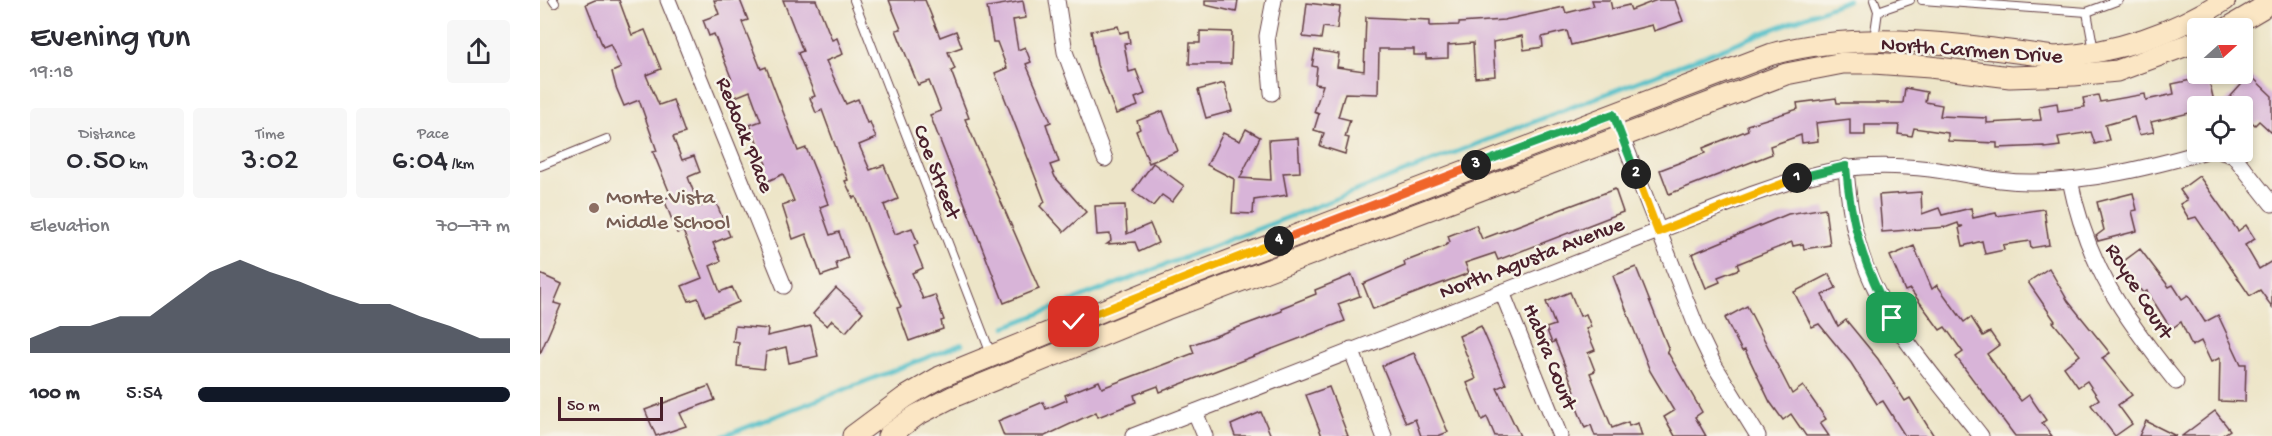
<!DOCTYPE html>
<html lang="en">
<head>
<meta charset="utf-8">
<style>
  body { margin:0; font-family:"Gochi Hand",sans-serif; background:#f7f7f7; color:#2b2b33; height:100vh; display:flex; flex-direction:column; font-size:22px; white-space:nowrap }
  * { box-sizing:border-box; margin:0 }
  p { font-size:20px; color:#7c7c81 }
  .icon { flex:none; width:33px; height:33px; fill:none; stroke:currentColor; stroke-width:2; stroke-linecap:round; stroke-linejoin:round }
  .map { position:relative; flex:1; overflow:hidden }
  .sheet { display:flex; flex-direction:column; background:#fff; width:540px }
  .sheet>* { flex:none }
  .needle { width:39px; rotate:69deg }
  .fabs { position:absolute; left:1647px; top:18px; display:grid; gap:12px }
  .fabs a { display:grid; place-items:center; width:66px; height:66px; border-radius:6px; background:#fff; box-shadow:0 3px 9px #0003; font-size:30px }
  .scale { position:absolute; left:18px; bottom:15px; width:105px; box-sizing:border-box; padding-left:6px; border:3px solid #4a1f2b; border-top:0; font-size:16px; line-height:21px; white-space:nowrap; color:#4a1f2b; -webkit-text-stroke:4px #f7f3e8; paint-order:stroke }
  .pin { position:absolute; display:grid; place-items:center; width:51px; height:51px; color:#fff; margin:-26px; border-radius:12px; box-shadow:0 3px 9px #0006 }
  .km { position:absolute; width:30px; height:30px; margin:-15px; border-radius:50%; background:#222; color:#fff; font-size:16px; line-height:30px; text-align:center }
  .round { display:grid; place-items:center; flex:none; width:63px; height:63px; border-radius:6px; background:#f7f7f7 }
  .head { display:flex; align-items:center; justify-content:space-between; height:102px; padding:0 30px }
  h1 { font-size:33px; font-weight:600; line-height:45px }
  .metrics { display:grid; grid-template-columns:repeat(3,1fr); gap:9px; height:102px; padding:6px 30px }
  .metrics div { display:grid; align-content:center; border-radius:6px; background:#f7f7f7; text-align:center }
  .metrics b { font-size:30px; font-weight:600 }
  .metrics small { font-size:16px; font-weight:400 }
  .metrics p { font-size:16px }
  .chart { height:168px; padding:12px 30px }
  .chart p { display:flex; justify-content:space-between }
  .chart svg { width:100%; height:108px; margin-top:6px; fill:#111827; opacity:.7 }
  ul { padding:0 30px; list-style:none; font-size:20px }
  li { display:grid; grid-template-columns:96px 72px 1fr; align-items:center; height:45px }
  li i { height:15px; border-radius:8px; background:#111827 }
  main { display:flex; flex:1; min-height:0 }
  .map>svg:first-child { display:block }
</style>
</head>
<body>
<main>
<section class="sheet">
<div class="head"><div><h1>Evening run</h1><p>19:18</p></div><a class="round"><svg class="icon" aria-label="share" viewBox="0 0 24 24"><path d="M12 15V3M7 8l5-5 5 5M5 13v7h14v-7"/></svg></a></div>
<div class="metrics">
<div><p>Distance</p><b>0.50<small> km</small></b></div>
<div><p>Time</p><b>3:02</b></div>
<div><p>Pace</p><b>6:04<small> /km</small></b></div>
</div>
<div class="chart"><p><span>Elevation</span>70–77 m</p>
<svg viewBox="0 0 160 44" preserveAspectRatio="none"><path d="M0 44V38L10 33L20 33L30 29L40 29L50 20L60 11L70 6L80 11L90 15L100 20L110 24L120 24L130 29L140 33L150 38L160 38V44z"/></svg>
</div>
<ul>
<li><b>100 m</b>5:54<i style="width:100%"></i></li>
</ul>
</section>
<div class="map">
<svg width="1732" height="436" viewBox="0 0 1732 436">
  <rect width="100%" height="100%" fill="#f7f3e8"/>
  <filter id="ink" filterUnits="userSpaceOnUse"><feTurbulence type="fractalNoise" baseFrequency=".0167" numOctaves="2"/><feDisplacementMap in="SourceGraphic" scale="12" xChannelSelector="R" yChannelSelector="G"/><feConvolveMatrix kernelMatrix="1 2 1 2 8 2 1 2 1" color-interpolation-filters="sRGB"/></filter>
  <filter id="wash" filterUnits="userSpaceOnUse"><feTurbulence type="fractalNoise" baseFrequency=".008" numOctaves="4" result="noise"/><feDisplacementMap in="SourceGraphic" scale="24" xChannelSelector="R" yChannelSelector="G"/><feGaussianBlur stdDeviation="1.35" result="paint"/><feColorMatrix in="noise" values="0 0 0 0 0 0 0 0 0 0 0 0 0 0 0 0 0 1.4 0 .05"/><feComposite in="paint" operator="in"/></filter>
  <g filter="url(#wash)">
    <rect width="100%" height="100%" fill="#ede5c8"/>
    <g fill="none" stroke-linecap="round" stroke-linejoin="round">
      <g stroke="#52c0c9" stroke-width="4.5">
        <path d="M465,327L1308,0"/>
        <path d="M184,436L422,344"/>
      </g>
    </g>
    <g id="blocks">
      <g fill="#d8b4d8">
        <path d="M55,0H79L92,35L105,30L121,69L106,75L119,105L133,100L145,133L133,137L142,160L154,156L160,172L148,177L159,207L175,200L190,236L173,243L181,261L170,266L180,292L192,287L199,302L165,316L158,298L149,301L142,286L162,278L143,231L137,233L124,199L131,196L113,152L117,151L99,100L84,106L76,87L72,72L81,68L70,44L63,47L46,4Z"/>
        <path d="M174,0H200L208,20L202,22L221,69L226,67L258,151L266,148L283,190L288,204L280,207L290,235L299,232L308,258L296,263L298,270L281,276L266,234L253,239L242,205L254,201L243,174L228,181L222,166L226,164L210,125L221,121L210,91L193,98L187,82L192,80L174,34L169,36L163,20L179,14Z"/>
        <path d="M243,0H276L292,40L297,38L303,54L286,61L306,104L318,99L327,123L330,122L336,138L319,145L330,170L344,165L358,199L344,205L355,234L372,228L378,244L374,246L383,268L372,273L383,299L395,295L404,320L401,321L403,329L369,341L357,308L361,307L339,258L316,197L313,198L305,181L308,180L282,110L276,113L270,98L275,96L258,53L263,51Z"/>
        <path d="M349,0H385L400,37L416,31L422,47L408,52L415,69L411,71L429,118L425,119L499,289L464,303L390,115L401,111L389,81L378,85L356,30L361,29Z"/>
        <path d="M665,0H698L696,12L665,5Z"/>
        <path d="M1052,0H1070L1072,9L1089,5L1091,10L1117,0H1135L1143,21L1114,31L1112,25L1031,45L1027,31L1002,37L1003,47L984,50L982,36L953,42L955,76L935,78L933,43L908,45V58L886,59V55H874V49H839L838,94L805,93L798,117L810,120L805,137L809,138L805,154L780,146L784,133L774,130L779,114L774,112L783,85L775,84L777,67L772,66L775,50L799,54L797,67L824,71L826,17L890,20V26L919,25V23L964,20L1024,7L1026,13L1054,6Z"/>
        <path d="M483,1L486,18L473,20L478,50L485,47L491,62L486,64L511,122L506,124L519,162L510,165L515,177L546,212L524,232L500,206L505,202L455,73L467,68L457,42H453L447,7Z"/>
        <path d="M767,3L800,7L797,29L783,27L781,39L763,37Z"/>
        <path d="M578,26L580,33L588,31L590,43L584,44L589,72L596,70L605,94L595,98L598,106L576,114L557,65L551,31Z"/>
        <path d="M660,31L692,32L691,64H649L650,43H660Z"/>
        <path d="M1710,75L1732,96V133L1719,121L1715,125L1702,113V106H1682Z"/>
        <path d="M1656,79L1657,83L1669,80L1675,106H1658V111L1611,122L1614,132L1599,135L1594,117L1565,125L1569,140L1555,144L1551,132L1518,137L1520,146L1505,148L1504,146L1457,148V143L1408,141V133L1374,128L1372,136L1358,134L1359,125H1325V135H1310V119L1276,123L1278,141L1262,143L1261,135L1230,146L1232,154L1129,194L1120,170L1165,153L1163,148L1208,130L1207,125L1258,109L1257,103L1296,98L1297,103H1363L1365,88L1387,92L1385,102L1402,105L1400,116L1447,118V123L1501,120L1499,106L1517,103L1518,111L1545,107L1543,98L1558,95L1560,102L1605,94L1606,100L1634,94L1632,84Z"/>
        <path d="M684,83L692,111L666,118L658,90Z"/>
        <path d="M623,111L638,151L609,163L596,131L600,129L597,121Z"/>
        <path d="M706,129L720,137L700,178L731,180L729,140L758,138L760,172L743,173L747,195L714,200L713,214L692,213L694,179L667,165L683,133L700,141Z"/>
        <path d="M613,163L644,186L632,202L622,195L613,206L593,191Z"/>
        <path d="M1659,176L1698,231L1706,225L1715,239L1705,245L1719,269L1732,261V307L1720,290L1710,296L1656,217L1649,219L1640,204L1647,200L1640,190Z"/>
        <path d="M1075,189L1083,212L958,260L955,253L925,263L929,273L833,309L823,284L865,266L864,262L903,247L910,242L908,236L936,225L942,239Z"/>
        <path d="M1381,192L1382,214L1399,208L1402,215L1431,208L1433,218L1456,213L1457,216L1504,209L1509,245L1491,248L1490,241L1463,245L1464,250L1445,254L1442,241L1423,246L1419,228L1423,226H1419L1418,223L1407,227L1342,232L1339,195Z"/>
        <path d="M1593,193L1597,210L1592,211L1597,231L1558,241L1556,236L1564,230L1557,202Z"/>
        <path d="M585,205L587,234L610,224L618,243L599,252L595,242L567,244L571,241L570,234L557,235L555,206Z"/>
        <path d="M1285,208L1290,245L1264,249L1263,244L1253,246L1252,242L1197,264L1199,269L1178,277L1180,282L1166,288L1152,254L1248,214Z"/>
        <path d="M1374,246L1392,289L1397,285L1424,322L1431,317L1443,336L1450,332L1459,345L1447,354L1481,401L1489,395L1506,420L1502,423L1512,436H1475L1416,357L1423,352L1405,327L1400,330L1370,289L1365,291L1350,256Z"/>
        <path d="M1600,249L1629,287L1633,285L1642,299L1648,295L1665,322L1678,315L1701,364H1706L1705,402L1679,401L1680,358L1671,362L1661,341L1652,346L1641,322L1631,329L1607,291L1603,293L1580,264Z"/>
        <path d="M1096,267L1129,350L1127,351L1162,412L1155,417L1166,436H1135L1124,417L1134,411L1110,371L1073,276Z"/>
        <path d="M1509,268L1528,301L1570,353L1562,358L1592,395L1578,405L1592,424L1575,436L1551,405L1559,399L1547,381L1538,387L1524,367L1540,355L1513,322L1515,321L1488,282Z"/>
        <path d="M0,274L22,284L14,303L21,305L0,354Z"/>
        <path d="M1289,274L1296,288L1282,295L1298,326L1306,320L1338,359L1365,401L1370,398L1394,436H1365L1343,401L1337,404L1311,363L1279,324L1272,327L1254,292Z"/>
        <path d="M812,275L820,296L798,304L805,321L620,392L618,386L594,395L596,402L558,417L556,412L505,436H464L458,421L503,402L506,409L527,400L525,395L559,381L562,388L654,353L651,345L742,311L741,308L776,294L775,290Z"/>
        <path d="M296,288L323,312L306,332L292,320L287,326L273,314Z"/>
        <path d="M1030,292L1040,316L1046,314L1051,327L1046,329L1055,350L1048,353L1055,371L1050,373L1072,428L1088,422L1089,426L1098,423L1102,436H1055L1051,425L1045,428L1031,393L1035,391L1015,341L1012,343L1006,328L1015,325L1006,302Z"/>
        <path d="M1207,306L1252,394L1263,386L1286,419L1280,423L1289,436H1266L1251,414L1243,420L1230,402L1205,350L1202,351L1185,318Z"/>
        <path d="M195,326L228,329L227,336L271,326L278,356L249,363L246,347L226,352L224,369L197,366L199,343L193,342Z"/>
        <path d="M941,326L966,384L957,388L980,436H955L947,417L942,420L927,383L936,379L919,336Z"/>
        <path d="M874,353L908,432L898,436H881L875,419L866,423L842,366Z"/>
        <path d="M169,386L175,400L140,413L146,426L116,436L105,410Z"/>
        <path d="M789,387L808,436H782L766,395Z"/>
        <path d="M1675,411L1690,430L1681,436H1642Z"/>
        <path d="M721,412L731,436H695L691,425Z"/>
        <path d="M1606,421L1636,436H1599Z"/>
      </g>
    </g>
  </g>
  <g filter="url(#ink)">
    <use href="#blocks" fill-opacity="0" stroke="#623d43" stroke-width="1.5"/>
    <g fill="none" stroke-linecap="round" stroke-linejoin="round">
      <g stroke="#623d43" stroke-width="10">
        <g id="lane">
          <path d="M13,0L15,3"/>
          <path d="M314,0L451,354"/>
          <path d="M1334,0L1338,11L1334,39"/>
          <path d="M1382,0L1547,12L1579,0"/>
          <path d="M1338,11L1370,0"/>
          <path d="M1547,12L1554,51"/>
          <path d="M0,166L67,139"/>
        </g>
      </g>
      <g stroke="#623d43" stroke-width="17">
        <g id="street">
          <path d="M128,0L244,286"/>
          <path d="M517,0L525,52L565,159"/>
          <path d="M732,93L727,36L734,0"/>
          <path d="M1073,114L1160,336L1173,363L1218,436"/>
          <path d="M1682,152L1694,156L1732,204"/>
          <path d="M1306,167C1308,200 1313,233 1325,265C1349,329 1400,383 1441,436"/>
          <path d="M1530,180C1547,265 1583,316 1636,382"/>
          <path d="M962,292L1020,436"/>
          <path d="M811,349L844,436"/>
          <path d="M655,412L665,436"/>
          <path d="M593,436L1213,194C1280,170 1318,161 1390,169C1425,173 1459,183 1494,182C1553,181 1607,168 1663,152"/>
        </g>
      </g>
      <g stroke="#623d43" stroke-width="23">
        <g id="secondary">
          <path d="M1688,28L1722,8L1725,0"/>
          <path d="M313,436L364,398L400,377L618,288L1232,54C1326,29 1420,45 1515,57C1575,53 1635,33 1685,0"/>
          <path d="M348,436L377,415L412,397L626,309L1246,74L1303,63H1333L1390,67L1470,77L1534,75L1577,71L1658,41"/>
        </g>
      </g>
      <use href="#lane" stroke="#fff" stroke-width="8"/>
      <use href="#street" stroke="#fff" stroke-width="15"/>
      <use href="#secondary" stroke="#fbe6c4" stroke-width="21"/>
    </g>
  </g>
  <g fill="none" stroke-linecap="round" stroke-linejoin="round" filter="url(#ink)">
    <g stroke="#fff" stroke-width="12">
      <path id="split-1" d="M1257,178L1306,166C1310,222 1324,269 1352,318"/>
    </g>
    <g stroke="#fff" stroke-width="12">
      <path id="split-2" d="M1096,174L1118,232L1257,178"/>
    </g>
    <g stroke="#fff" stroke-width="12">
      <path id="split-3" d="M936,165L1073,114L1096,174"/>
    </g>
    <g stroke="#fff" stroke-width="12">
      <path id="split-4" d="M739,241L936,165"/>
    </g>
    <g stroke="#fff" stroke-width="12">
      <path id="split-5" d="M534,322L739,241"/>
    </g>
    <use href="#split-1" stroke="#22a559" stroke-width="8"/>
    <use href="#split-2" stroke="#f5b400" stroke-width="8"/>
    <use href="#split-3" stroke="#22a559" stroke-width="8"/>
    <use href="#split-4" stroke="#f0652b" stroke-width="8"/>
    <use href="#split-5" stroke="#f5b400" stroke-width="8"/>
  </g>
  <circle fill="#8d6e63" stroke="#f7f3e8" stroke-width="2" cx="54" cy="208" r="6"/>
  <g text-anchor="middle" stroke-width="5" stroke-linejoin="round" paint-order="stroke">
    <g font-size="22" fill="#4a1f2b" stroke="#f7f3e8">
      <text transform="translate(1432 48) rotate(4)" y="8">North Carmen Drive</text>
      <text transform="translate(207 134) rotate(68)" y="8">Redoak Place</text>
      <text transform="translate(399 171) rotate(69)" y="8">Coe Street</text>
      <text transform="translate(991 256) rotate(-21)" y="8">North Agusta Avenue</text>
      <text transform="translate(1601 290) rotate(58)" y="8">Royce Court</text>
      <text transform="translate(1012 356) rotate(68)" y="8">Habra Court</text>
    </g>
    <g font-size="22" fill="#785e54" stroke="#f7f3e8" text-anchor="start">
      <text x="66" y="203">Monte Vista<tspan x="66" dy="25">Middle School</tspan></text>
    </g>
  </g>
</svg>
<div class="fabs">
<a><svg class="needle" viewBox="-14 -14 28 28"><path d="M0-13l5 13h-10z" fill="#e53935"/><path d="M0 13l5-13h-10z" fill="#7c7c81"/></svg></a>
<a><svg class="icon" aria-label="locate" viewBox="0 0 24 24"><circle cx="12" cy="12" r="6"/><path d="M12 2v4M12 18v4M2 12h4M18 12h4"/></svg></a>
</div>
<div class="scale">50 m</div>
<div class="pin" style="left:1352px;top:318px;background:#1e9e55"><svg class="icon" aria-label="arrive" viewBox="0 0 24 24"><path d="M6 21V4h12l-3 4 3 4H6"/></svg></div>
<div class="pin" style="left:534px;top:322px;background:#d93025"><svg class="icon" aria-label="check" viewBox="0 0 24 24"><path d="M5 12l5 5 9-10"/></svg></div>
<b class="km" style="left:1257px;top:178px">1</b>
<b class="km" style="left:1096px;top:174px">2</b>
<b class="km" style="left:936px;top:165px">3</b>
<b class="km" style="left:739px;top:241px">4</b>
</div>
</main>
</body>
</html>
